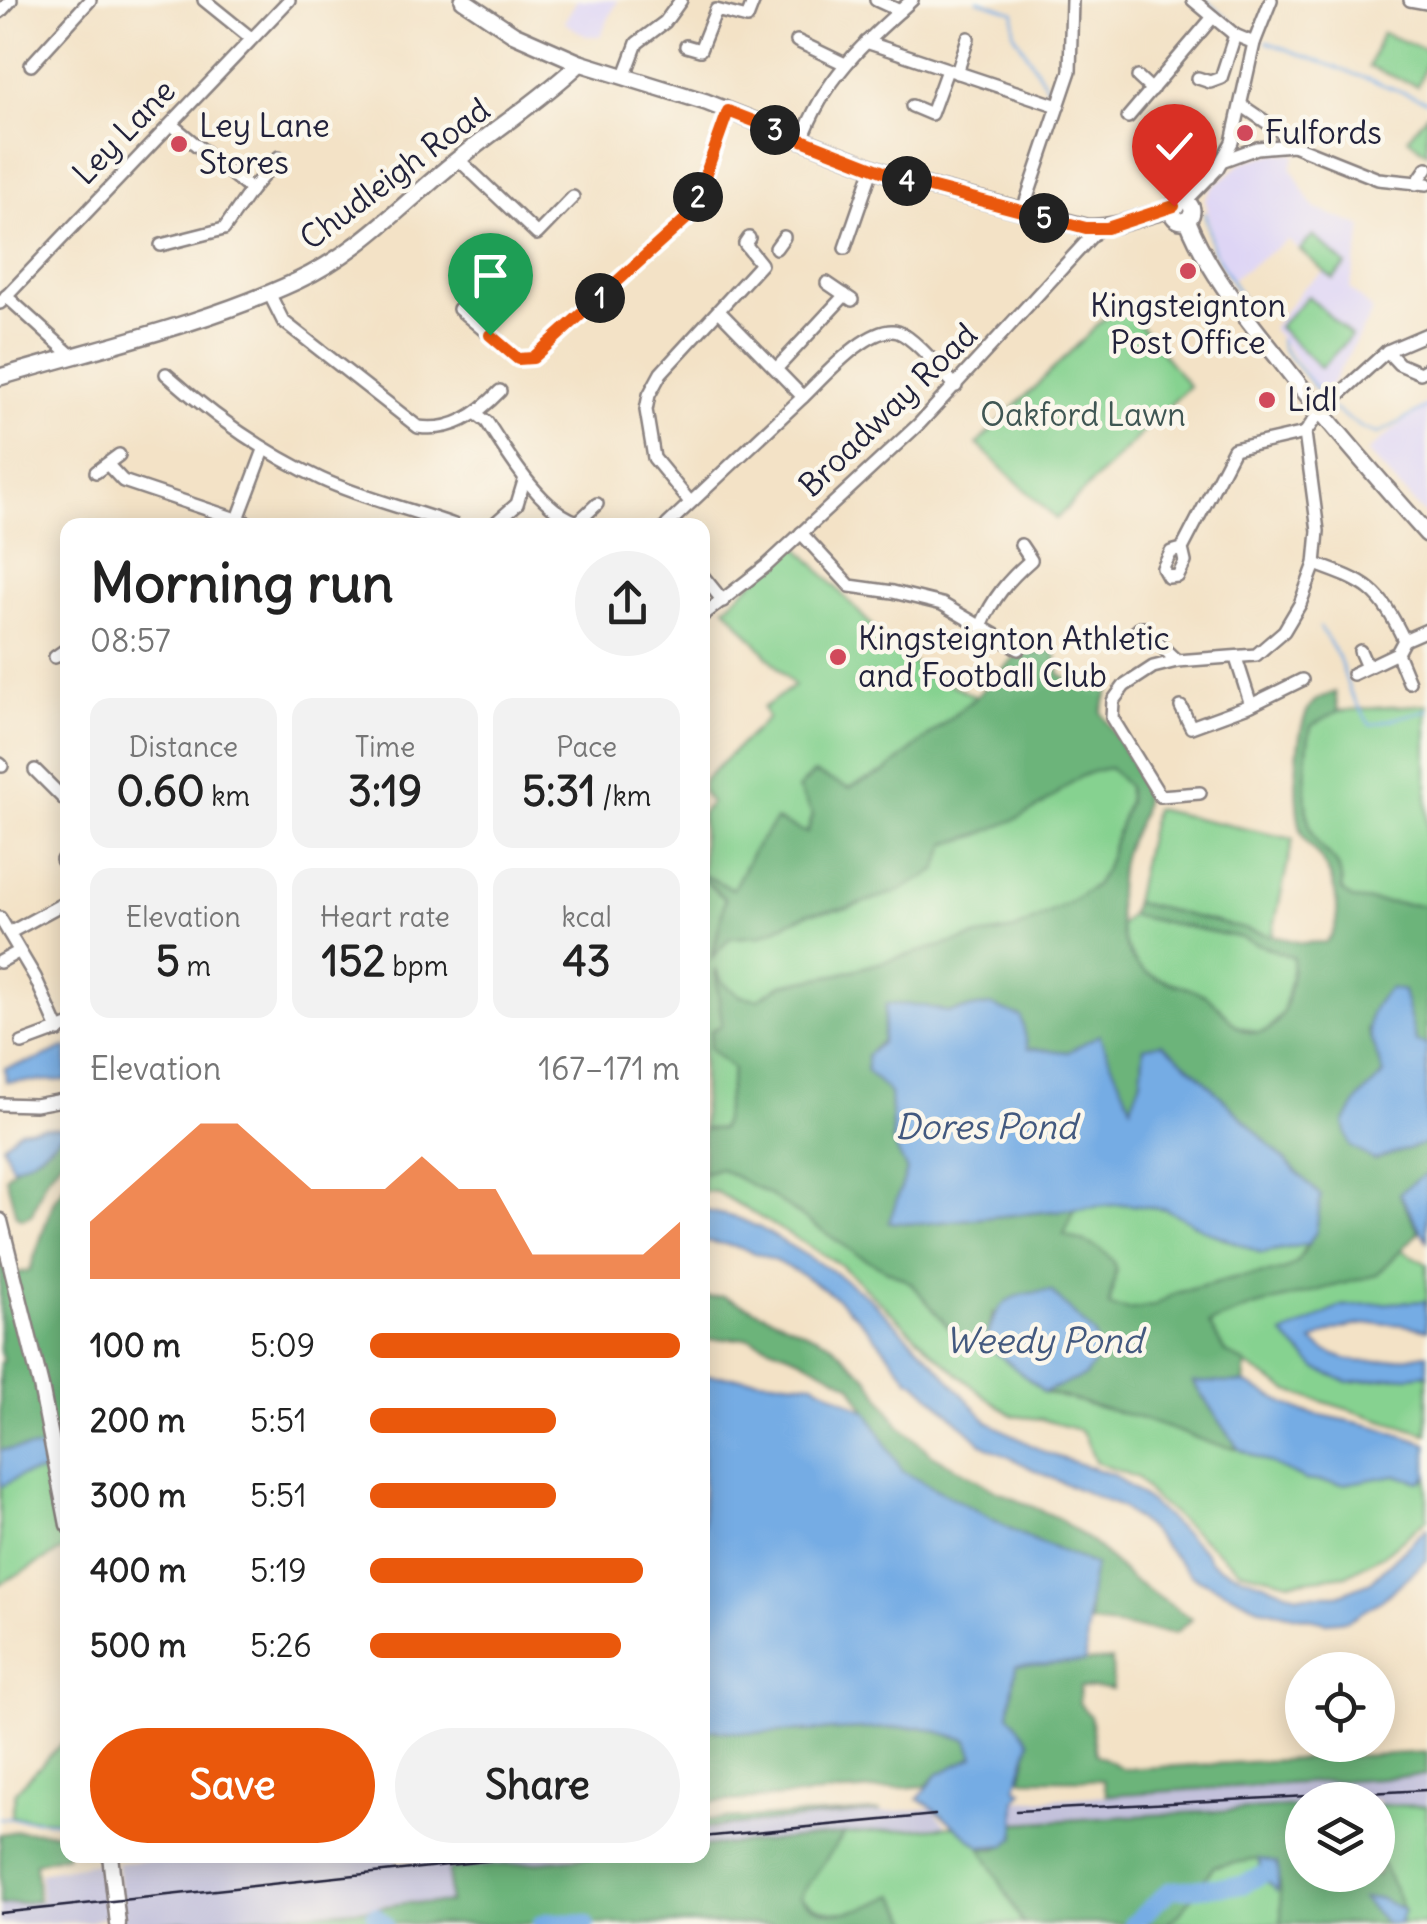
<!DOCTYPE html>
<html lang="en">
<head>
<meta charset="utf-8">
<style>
  body { margin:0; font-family:Delius,sans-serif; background:#f2f2f2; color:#222; height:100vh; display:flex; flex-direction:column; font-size:38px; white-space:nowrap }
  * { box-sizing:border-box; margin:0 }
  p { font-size:32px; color:#767676 }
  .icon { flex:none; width:55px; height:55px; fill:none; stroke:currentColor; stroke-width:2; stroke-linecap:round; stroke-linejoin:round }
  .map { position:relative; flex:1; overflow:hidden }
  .details { position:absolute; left:60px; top:518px; width:650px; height:1345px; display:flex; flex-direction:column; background:#fff; border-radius:20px; box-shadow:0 5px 25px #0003 }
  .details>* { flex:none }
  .controls { position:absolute; left:1285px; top:1652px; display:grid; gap:20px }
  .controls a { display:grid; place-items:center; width:110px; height:110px; border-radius:50%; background:#fff; box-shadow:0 5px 25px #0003; font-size:50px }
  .pin { position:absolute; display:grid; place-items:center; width:85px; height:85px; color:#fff; margin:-102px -42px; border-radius:50% 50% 50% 0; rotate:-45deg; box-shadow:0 0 10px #0007 }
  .pin .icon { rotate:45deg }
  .km { position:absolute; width:50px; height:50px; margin:-25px; border-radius:50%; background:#222; color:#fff; font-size:28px; line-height:50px; text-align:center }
  .round { display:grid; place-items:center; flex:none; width:105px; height:105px; border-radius:52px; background:#f2f2f2 }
  .summary { display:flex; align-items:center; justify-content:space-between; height:170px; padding:0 30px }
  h1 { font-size:55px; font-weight:800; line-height:75px }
  .stats { display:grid; grid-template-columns:repeat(3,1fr); gap:15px; height:170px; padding:10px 30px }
  .stats div { display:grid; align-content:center; border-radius:20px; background:#f2f2f2; text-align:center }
  .stats b { font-size:42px; font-weight:800 }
  .stats small { font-size:28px; font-weight:400 }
  .stats p { font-size:28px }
  .chart { height:280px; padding:20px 30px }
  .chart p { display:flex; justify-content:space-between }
  .chart svg { width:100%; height:180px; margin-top:10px; fill:#ea580c; opacity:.7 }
  .button { display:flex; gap:20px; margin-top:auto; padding:20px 30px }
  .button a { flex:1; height:115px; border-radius:60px; background:#ea580c; color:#fff; font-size:40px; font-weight:800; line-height:115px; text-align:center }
  .button a+a { background:#f2f2f2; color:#222 }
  ul { padding:0 30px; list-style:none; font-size:32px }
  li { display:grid; grid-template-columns:160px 120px 1fr; align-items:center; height:75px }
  li i { height:25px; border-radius:12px; background:#ea580c }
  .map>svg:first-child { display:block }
</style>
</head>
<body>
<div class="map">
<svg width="1427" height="1924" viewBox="0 0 1427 1924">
  <rect width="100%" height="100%" fill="#fbf7ec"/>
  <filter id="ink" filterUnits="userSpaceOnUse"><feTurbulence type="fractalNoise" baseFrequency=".01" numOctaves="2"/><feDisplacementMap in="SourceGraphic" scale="20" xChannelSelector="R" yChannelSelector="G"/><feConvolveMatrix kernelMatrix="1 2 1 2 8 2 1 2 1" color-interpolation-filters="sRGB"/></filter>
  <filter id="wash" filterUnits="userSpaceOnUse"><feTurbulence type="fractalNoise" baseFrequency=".0048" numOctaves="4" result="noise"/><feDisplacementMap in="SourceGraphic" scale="40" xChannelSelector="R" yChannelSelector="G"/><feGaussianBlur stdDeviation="2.25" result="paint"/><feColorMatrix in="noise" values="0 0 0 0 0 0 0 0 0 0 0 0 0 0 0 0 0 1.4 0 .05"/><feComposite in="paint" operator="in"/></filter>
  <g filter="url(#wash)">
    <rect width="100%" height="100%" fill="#f3e2c6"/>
    <g fill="#ded5f5">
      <path d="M577,0H618L600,36H586L564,22Z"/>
      <path d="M1277,153L1296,154L1291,168L1314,208L1363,227L1350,289L1373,311L1322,401L1303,369L1272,328L1303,288L1324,272L1288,240L1230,280L1214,248L1205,199L1213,187L1243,162Z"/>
      <path d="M1427,402V517L1367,452Z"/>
    </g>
    <g fill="#c3c1db">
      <path d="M1427,1775V1806L1378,1805V1800H1302V1806L1015,1823L1017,1801Z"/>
      <path d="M932,1808L949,1829L703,1847V1828Z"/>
      <path d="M203,1855H395L397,1863L469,1855H616L450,1870V1903H405L368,1909L148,1924H125L109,1904V1916L89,1922L0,1924V1905L41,1902L40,1873L101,1862L103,1893L120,1892L117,1863Z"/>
    </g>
    <g fill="#86d290" stroke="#547a66" stroke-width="2.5">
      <path d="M1382,33L1427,50V62L1418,86L1369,67Z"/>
      <path d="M1427,113V153L1408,138Z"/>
      <path d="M1313,235L1346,265L1333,279L1300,250Z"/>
      <path d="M1308,296L1351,336L1321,368L1278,327Z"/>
      <path d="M1121,302L1189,386L1056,519L977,444Z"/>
      <path d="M795,544L889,644L924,671L976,697L885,772L849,788L814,774L804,782L813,815L807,833L754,849L733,889L703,875L702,812L711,803L703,792V781L768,718L763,708L794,686L725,607Z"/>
      <path d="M1427,704V906L1352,900L1342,891C1341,852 1328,862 1314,837C1301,813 1305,753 1311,726L1338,711Z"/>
      <path d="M1110,768L1128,787V801L1104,871L1095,885L1072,901L1015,930L974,937L839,974L782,985L758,999L741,996L723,983L716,971L722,1025L733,1069L721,1129H703L702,879L725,898L713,956L730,938L760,936L809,913L848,908L947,844L977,836L1040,806L1085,772Z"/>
      <path d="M1154,809L1293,839L1272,936L1134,902Z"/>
      <path d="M1130,915L1242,938L1295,958L1283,1012L1269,1029L1259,1033L1231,1024L1225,1013L1179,986L1146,973L1137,965L1125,945L1119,927Z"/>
      <path d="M719,1168L770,1195L858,1255L911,1283L966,1348L986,1344L1044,1392L1143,1419L1213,1444L1239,1449L1306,1480L1343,1484L1395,1474L1420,1481L1427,1476V1519L1388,1552L1346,1575L1290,1582L1240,1570L1151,1496L1138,1478L1095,1462L1085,1437L1079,1430L1041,1419L1014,1416L984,1396L935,1354L841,1265L717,1192L703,1191V1173Z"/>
      <path d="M1124,1204L1166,1209L1207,1231L1261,1253L1308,1244L1297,1262L1284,1270L1234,1278L1176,1293L1153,1306L1129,1310L1109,1307L1116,1270L1064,1235L1075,1209Z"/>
      <path d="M1401,1250L1427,1264V1304L1424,1301L1342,1306L1284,1336L1348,1382L1427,1374V1434L1289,1391L1225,1352L1208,1324L1252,1307L1377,1275Z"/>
      <path d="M47,1469L66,1548L0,1584V1487L20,1476Z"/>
      <path d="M67,1738V1821L11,1817L16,1791Z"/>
      <path d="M1378,1805L1427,1806V1924H1399L1404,1910L1378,1854Z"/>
      <path d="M955,1826L981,1847L1023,1924H913L895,1895C859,1911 830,1924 799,1896L844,1834Z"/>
      <path d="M1259,1859L1262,1875L1276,1889L1279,1873L1282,1924H1166L1179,1914L1214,1866Z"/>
    </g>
    <g fill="#6cb47a" stroke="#476b5a" stroke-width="2.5" fill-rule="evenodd">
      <path d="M1055,650L1060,675L1077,684L1112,682L1101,712C1112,732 1142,772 1144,793C1146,818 1129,833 1123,857C1115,890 1114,940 1138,966C1156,985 1187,983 1208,997C1227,1010 1235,1038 1262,1032C1289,1026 1290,979 1294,958L1242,938L1130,915L1134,902L1302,943L1326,942C1345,922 1337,885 1323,863C1318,854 1309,847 1304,838C1292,815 1293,719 1314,702C1319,697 1329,695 1335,692L1338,711L1311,726C1305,753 1301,813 1314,837C1328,862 1341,852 1342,891L1352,899L1427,906V1045L1416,1043L1403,991L1367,1029L1384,1074L1360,1097L1374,1160L1427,1143V1173L1399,1194L1419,1232L1377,1275L1252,1307L1209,1324L1225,1352L1246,1364L1244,1383H1193L1239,1449L1213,1444L1143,1419L1044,1392L1085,1376L993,1312L986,1344L966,1348L911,1283L858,1255L770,1195L719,1168L703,1173V1129H721L733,1069L709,1048L711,1030L722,1025L715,969L723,983L740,996L758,999L782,985L839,974L974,937L1015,930L1072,901L1095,885L1104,871L1128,801V787L1110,768C1072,774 1071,786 1042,805C1013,823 979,835 947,844L936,871L899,891L848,908L809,913L760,936L730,938L712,958L725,899L703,879V875L733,889L754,849L776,820L807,833L813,815L798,789L814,773L849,788L885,772L976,697L1016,656ZM920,1005L948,1012L990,1005L1028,1048L1068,1052L1117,1079L1131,1107L1141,1080L1144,1047L1162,1043L1195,1071L1321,1196L1316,1232L1297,1262L1284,1270L1234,1278L1176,1293L1153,1306L1129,1310L1109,1306C1110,1295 1114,1284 1115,1273C1118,1250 1081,1241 1064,1235L1075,1209L920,1224L890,1222L907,1171L893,1142L890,1093L867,1055Z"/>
      <path d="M67,1128V1152L45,1180L32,1214L22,1219L16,1215L6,1177C14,1164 28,1162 41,1153C51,1145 59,1136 67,1128Z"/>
      <path d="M67,1183V1438L64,1436L42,1448L0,1450V1363L3,1361L0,1350V1255L7,1276L30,1270L54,1200Z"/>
      <path d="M723,1296L829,1342L869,1379L898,1424L931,1454L999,1492L1056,1517L1093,1543L1131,1579L1192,1619L1175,1633L1090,1623L1088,1588L1095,1565L1026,1537L901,1471L851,1385L801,1358L749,1338L703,1340L702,1298Z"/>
      <path d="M1112,1660L1113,1689L1080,1687L1079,1703L1090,1716L1096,1754L1124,1769L1427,1752V1775L1107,1795L1103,1780L1021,1779L1030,1741L1009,1714L1016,1665Z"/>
      <path d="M921,1727L968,1740L974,1757L938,1774L926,1786L703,1803V1729L747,1733Z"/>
      <path d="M1302,1806V1875H1378V1854L1404,1910L1378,1898L1365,1899L1387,1924H1282L1277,1863L1259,1859L1214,1866L1179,1915L1165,1924H1023L981,1847C994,1852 1005,1846 1015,1838L1016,1823Z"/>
      <path d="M881,1811L703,1828V1820Z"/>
      <path d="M17,1831L67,1833V1855L36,1863L38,1901L0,1905V1834Z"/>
      <path d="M844,1834L799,1897C830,1924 860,1911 895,1895L913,1924H148L368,1909L405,1903H449V1870L616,1855H702L703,1847Z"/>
    </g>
    <g fill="#75ace4" stroke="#4c6790" stroke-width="2.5">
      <path d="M1390,988L1403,991L1416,1042L1427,1045V1143L1374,1160L1350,1146L1344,1123L1360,1097L1384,1074C1370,1036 1356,1019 1390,988Z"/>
      <path d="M886,1004L920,1005L948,1012L990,1005L1021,1017L1028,1048L1068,1052L1099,1035L1131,1106L1141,1080L1144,1047L1162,1043L1195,1071L1321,1196L1316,1232L1308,1244L1261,1253L1207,1231L1166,1209L1124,1204L920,1224L889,1222L907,1171L893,1142L890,1093L867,1071V1055L882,1042Z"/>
      <path d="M67,1047V1080L6,1082L5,1068L37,1060Z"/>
      <path d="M43,1127L68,1128C51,1145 35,1160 12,1167L3,1145L20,1130Z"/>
      <path d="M1427,1173V1241L1399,1193Z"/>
      <path d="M703,1210L740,1219L760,1228L832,1271L868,1297L928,1356L988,1422L1046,1453L1113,1475L1147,1500L1203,1550L1210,1561L1221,1568L1297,1595H1338L1371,1582L1427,1528V1560L1382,1600L1348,1620L1327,1622L1261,1608L1191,1575L1150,1530L1121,1507L1054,1479L982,1444L917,1383L909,1379C891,1357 875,1334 854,1314C815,1276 757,1246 703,1241Z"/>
      <path d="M1051,1291L1094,1334L1100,1353L1085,1376L1044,1392L986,1344C996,1300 1007,1294 1051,1291Z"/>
      <path d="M1425,1301L1427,1330C1390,1320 1345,1320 1312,1342C1353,1372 1380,1361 1427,1354V1374L1348,1382L1317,1369L1283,1335L1342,1306Z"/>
      <path d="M703,1375L814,1383L867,1412L902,1471L1026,1537L1095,1565C1085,1597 1089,1628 1085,1662L1016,1666L1009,1714L1030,1741L1017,1784V1789L1023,1791L1016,1800L1015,1838L1006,1845L981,1847L927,1803L918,1799L938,1774L974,1757L968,1740L921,1727L747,1733L703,1729Z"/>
      <path d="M1193,1382L1244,1383L1301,1411L1373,1426L1427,1444V1476L1420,1482L1395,1475L1343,1484L1306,1480L1239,1449Z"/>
      <path d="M64,1436L67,1438V1467L20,1476L0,1487V1450L42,1448Z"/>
      <path d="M1259,1859L1277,1863L1279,1873L1276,1891L1262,1875Z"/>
      <path d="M1378,1898L1404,1910L1399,1924H1387L1362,1899Z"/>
    </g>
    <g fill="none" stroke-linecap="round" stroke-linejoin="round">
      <g stroke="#75ace4" stroke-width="2.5">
        <path d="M978,0L1014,12V33L1052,95"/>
        <path d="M1205,0L1235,25"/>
        <path d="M1267,42L1427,101"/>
        <path d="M1205,213L1213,250L1244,302"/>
        <path d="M1280,340L1282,348L1327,402"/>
        <path d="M1332,408L1362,428L1378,434L1427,407"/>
        <path d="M1320,627L1339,658L1350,692L1370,725L1427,710"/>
        <path d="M0,1818L68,1822"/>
      </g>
      <g stroke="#75ace4" stroke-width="18">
        <path d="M375,1915L384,1924"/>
        <path d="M541,1924L549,1921L586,1924"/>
        <path d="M1133,1924L1170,1890L1242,1885L1262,1875"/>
      </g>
    </g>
  </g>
  <g filter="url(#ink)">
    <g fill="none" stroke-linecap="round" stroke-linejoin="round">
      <g stroke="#8a8280" stroke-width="16">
        <g id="minor">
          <path d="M204,0L251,38"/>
          <path d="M876,0L900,11"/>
          <path d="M1193,0L1235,35L1254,43"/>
          <path d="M1410,0L1427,3"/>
          <path d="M0,12L11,0"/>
          <path d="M797,41L845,64"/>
          <path d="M866,42L1058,106"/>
          <path d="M686,46L700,50L716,10L747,18L754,0"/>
          <path d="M31,65L90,0"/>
          <path d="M957,73L968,38"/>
          <path d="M625,75L637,43L665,22L681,0"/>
          <path d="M1138,77L1152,90"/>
          <path d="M1198,78L1210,82L1221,78L1235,35"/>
          <path d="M1241,105L1288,137L1293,145"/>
          <path d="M912,106L931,114L947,70"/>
          <path d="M1128,117L1213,17"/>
          <path d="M802,140C824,78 864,43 912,0"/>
          <path d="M1187,140L1177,154L1210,177"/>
          <path d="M458,159L537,234L573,197"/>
          <path d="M1224,160L1257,148L1293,145L1378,179L1427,184"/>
          <path d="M1416,184L1427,168"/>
          <path d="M251,190L279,157"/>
          <path d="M1185,202L1217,169L1232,142L1254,43L1271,0"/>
          <path d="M1022,213L1070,71L1072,0"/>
          <path d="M161,245L224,229L251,190L172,125"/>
          <path d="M776,248L784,237"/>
          <path d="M845,248L873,167"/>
          <path d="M827,283L852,300"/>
          <path d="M269,293L283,321L418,427C452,432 477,415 500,391"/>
          <path d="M6,296L72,356"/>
          <path d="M0,303L289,0"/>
          <path d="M459,309L518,359L533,358L687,218L695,204L728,111"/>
          <path d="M719,311L803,397C822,379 870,323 898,332C915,338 942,372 956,386"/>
          <path d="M1387,351L1399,364L1420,373L1427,369"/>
          <path d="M777,368L845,295"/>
          <path d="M166,374C213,416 263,452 321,479C362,498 410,509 454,525"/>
          <path d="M478,415L487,422C507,453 542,512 578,522L597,504"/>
          <path d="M108,465L123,481L254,525"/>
          <path d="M96,472L119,455"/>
          <path d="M690,502L654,458L646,410L649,395L661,373L761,264L745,244L749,238"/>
          <path d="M238,519L264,450"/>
          <path d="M493,525L517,504L524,481"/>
          <path d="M667,525L803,397"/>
          <path d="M801,533L850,586L893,592L942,604L1019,649"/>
          <path d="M1182,549L1171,552L1163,568L1168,577L1178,576L1185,562L1182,549L1234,449L1305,433"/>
          <path d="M1315,564C1368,583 1379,588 1404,640"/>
          <path d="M702,575L723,601"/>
          <path d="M702,616L766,566L920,423L1099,228"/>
          <path d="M981,626C993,598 1008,580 1031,560L1021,545"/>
          <path d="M1130,637L1141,627L1177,661"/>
          <path d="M1360,651L1367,667"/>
          <path d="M1397,653L1409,682"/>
          <path d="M55,657L68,648"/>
          <path d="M1236,658L1251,705"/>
          <path d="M1353,674L1397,653L1404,640L1427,630"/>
          <path d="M1181,707L1191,727L1251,705L1302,680"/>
          <path d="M0,764L2,766"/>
          <path d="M35,770L68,803"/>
          <path d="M1200,793L1160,796L1112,718L1113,701L1124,686L1153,667L1177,661L1256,655L1284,631L1300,604L1315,564L1318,531L1305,433L1319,413L1387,351L1427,334"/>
          <path d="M68,856L62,860L68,870"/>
          <path d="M0,918L35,977L59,1031"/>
          <path d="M9,933L68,901"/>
          <path d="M0,962L18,952"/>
          <path d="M22,1043L68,1026"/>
          <path d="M0,1104L35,1105L68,1099"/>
        </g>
      </g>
      <g stroke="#8a8280" stroke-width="19">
        <g id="tertiary">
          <path d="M0,1221L41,1386L68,1525"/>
          <path d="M110,1855L118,1924"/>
        </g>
      </g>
      <g stroke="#8a8280" stroke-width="20">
        <g id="secondary">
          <path d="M463,0L514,34L580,63L706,102L907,181L1086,227C1115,230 1144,214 1173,209"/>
          <circle cx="1182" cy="211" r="10"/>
          <path d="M1187,219C1208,272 1244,315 1279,359C1326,420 1376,477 1427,534"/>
          <path d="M0,377C100,347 202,325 297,281C362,251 406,200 461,157C501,125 543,98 580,63"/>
        </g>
      </g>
      <use href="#minor" stroke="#fff" stroke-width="11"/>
      <use href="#tertiary" stroke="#fff" stroke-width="14"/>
      <use href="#secondary" stroke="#fff" stroke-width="15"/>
      <g stroke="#22223b" stroke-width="2.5">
        <path d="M1016,1811L1427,1790"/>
        <path d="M702,1837L935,1815"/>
        <path d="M0,1913L542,1855"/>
      </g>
    </g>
  </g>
  <g fill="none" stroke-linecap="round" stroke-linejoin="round" filter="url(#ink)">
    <g stroke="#fff" stroke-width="20">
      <path id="route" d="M490,335L518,359L533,358L687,218L695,204L728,111L907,181L1086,228H1107L1174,206"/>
    </g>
    <use href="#route" stroke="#ea580c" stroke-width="12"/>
  </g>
  <g fill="#d1495b" stroke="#fbf7ec" stroke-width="4">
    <circle cx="1245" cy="133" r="10"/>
    <circle cx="179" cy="144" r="10"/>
    <circle cx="1188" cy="271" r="10"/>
    <circle cx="1267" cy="400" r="10"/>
    <circle cx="838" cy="657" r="10"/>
  </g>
  <g text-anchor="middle" stroke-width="9" stroke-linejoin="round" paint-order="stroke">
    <g font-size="32" fill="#22223b" stroke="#fbf7ec" text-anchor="start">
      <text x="199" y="137">Ley Lane<tspan x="199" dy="37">Stores</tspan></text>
      <text x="1265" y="144">Fulfords</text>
      <text x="1188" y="317" text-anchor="middle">Kingsteignton<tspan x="1188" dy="37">Post Office</tspan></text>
      <text x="1287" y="411">Lidl</text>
      <text x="858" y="650">Kingsteignton Athletic<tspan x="858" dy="37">and Football Club</tspan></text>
    </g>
    <g font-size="32" fill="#22223b" stroke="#fbf7ec">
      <text transform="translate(124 132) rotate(-46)" y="11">Ley Lane</text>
      <text transform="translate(395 174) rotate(-37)" y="11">Chudleigh Road</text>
      <text transform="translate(888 410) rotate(-44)" y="11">Broadway Road</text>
    </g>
    <g font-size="32" fill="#405754" stroke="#fbf7ec">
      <text x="1083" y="426">Oakford Lawn</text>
    </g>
    <g font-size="35" font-style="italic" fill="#43597f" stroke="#fbf7ec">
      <text x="986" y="1139">Dores Pond</text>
      <text x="1044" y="1353">Weedy Pond</text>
    </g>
  </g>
</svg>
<div class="controls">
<a><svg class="icon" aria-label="locate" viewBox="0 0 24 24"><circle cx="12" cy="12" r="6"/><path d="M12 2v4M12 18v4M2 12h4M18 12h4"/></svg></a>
<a><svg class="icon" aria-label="layers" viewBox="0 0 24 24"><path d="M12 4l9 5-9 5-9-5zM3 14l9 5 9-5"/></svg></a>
</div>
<div class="pin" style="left:490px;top:335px;background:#1e9e55"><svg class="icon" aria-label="arrive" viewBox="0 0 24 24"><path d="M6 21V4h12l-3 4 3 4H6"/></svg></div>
<div class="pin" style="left:1174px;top:206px;background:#d93025"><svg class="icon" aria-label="check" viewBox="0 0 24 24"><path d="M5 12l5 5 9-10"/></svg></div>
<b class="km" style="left:600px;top:298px">1</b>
<b class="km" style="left:698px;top:197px">2</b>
<b class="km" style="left:775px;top:130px">3</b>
<b class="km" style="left:907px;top:181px">4</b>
<b class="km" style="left:1044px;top:218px">5</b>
<section class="details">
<div class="summary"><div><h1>Morning run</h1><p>08:57</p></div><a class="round"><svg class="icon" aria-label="share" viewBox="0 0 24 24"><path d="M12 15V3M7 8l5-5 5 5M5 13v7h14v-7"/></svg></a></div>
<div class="stats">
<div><p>Distance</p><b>0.60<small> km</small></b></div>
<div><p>Time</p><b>3:19</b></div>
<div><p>Pace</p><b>5:31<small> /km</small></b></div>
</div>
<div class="stats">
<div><p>Elevation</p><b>5<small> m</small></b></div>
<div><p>Heart rate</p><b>152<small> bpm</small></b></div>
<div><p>kcal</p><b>43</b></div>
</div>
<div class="chart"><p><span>Elevation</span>167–171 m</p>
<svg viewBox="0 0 160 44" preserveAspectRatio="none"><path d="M0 44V30L10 22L20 14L30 6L40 6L50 14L60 22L70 22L80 22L90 14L100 22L110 22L120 38L130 38L140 38L150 38L160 30V44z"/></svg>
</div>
<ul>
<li><b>100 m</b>5:09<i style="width:100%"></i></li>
<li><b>200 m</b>5:51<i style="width:60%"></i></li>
<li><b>300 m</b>5:51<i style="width:60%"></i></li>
<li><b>400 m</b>5:19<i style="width:88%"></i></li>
<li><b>500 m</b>5:26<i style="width:81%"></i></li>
</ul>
<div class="button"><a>Save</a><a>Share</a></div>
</section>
</div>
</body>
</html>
